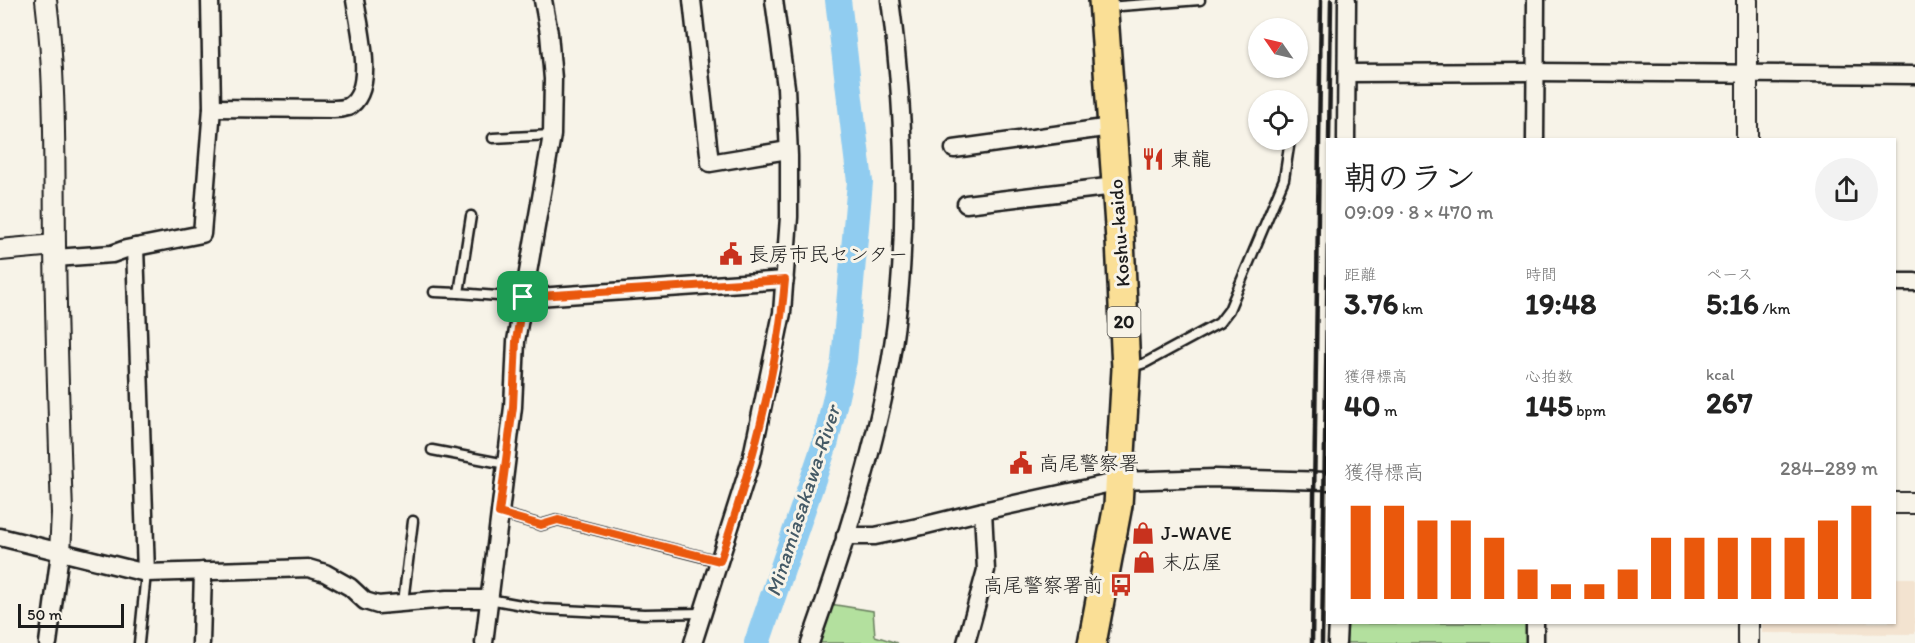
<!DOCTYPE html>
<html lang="ja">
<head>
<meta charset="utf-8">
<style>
  body { margin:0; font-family:Itim,"Klee One",sans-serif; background:#f2f2f2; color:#222; height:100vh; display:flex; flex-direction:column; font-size:22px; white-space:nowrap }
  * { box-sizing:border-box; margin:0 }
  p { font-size:20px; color:#767676 }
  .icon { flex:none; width:33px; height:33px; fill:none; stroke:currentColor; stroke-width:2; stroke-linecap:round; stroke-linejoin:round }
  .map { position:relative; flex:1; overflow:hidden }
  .side { position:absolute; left:1326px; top:138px; width:570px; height:486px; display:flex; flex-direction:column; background:#fff; border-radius:0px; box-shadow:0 2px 4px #0004 }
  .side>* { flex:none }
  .needle { width:39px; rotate:304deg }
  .controls { position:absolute; left:1248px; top:18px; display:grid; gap:12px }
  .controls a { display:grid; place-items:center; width:60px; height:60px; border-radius:50%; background:#fff; box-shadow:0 2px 4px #0004; font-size:30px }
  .scale { position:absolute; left:18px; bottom:15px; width:106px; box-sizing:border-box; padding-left:6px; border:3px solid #1c1c1c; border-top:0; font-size:16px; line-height:21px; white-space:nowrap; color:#1c1c1c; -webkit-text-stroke:4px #f7f3e8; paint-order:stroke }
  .pin { position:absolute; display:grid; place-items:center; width:51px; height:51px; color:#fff; margin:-26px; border-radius:12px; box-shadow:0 3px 9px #0006 }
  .round { display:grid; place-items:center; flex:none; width:63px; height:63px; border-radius:32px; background:#f2f2f2 }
  .summary { display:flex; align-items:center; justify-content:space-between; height:102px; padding:0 18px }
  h1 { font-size:33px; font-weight:700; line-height:45px }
  .stats { display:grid; grid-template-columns:repeat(3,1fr); gap:9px; height:102px; padding:6px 18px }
  .stats div { display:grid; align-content:center }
  .stats b { font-size:30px; font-weight:700 }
  .stats small { font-size:16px; font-weight:400 }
  .stats p { font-size:16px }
  .chart { height:168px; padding:12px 18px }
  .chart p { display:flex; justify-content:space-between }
  .chart svg { width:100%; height:108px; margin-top:6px; stroke:#ea580c; stroke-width:6 }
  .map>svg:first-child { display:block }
</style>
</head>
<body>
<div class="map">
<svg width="1915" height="643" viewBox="0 0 1915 643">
  <rect width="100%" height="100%" fill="#f7f3e8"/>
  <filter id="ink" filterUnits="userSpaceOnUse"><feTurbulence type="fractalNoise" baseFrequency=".0167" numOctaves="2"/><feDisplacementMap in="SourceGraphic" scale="12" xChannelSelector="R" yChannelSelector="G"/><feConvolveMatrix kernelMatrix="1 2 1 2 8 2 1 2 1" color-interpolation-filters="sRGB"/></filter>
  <g filter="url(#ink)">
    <path fill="#f3e3d0" d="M1895,578H1915V634L1762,633V623L1894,622Z"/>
    <g fill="#b3e09e" stroke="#687e5d" stroke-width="1.5">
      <path d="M830,604L873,611L875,636L897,643H817Z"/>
      <path d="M1348,623H1527V643H1346Z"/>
    </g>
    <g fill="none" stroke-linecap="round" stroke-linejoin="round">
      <path stroke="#90ccf0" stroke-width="26" d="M757,643L826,441L844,361L860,182L838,0"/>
      <g stroke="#1c1c1c" stroke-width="13">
        <g id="service">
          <path d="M1107,7L1200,0"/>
          <path d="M493,138L552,135"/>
          <path d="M471,216L459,293L523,298"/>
          <path d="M434,292L459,293"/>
          <path d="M1129,368L1145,363L1219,323L1229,310L1284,179L1290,140"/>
          <path d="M432,450L506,464"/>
          <path d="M499,513L541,525L558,520L719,561"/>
          <path d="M489,599L543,609L644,614L703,613"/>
          <path d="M403,602L413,521"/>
          <path d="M139,643L146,573"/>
        </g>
      </g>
      <g stroke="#1c1c1c" stroke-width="21">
        <g id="minor">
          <path d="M692,0L710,163L788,150"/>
          <path d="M1347,73L1535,72L1915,75"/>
          <path d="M212,108L334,109C338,109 345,108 348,107C377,91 359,27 355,0"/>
          <path d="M1346,140L1347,0"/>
          <path d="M1535,140L1536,0"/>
          <path d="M954,149L1111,127"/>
          <path d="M966,204L1115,186"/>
          <path d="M135,247L146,573"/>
          <path d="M55,258L112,254L126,249L202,234L212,108L210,0"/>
          <path d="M1894,282H1915"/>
          <path d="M523,298L785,280"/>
          <path d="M845,536H875L918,527L983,511L1120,481L1215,478L1328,481"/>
          <path d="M0,537L146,573L308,568L325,573L350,587L365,601L378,605L447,599H489"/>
          <path d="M1535,622V643"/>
          <path d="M48,643L60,553"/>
          <path d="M201,643L203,571"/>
          <path d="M484,643L513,407L516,341L552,135L553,79L549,33L543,0"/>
          <path d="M693,643L751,461L782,313L789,217V156L786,87L774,0"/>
          <path d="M810,643C839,562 866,479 884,394C911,271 907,125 890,0"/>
          <path d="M966,643L986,570L983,511"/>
          <path d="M1337,643L1338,622"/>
        </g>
      </g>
      <g stroke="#1c1c1c" stroke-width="24">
        <g id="tertiary">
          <path d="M46,0C56,81 54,163 55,245C56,334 59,424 62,513L60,553"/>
          <path d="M1747,140V0"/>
          <path d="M0,250L55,245"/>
          <path d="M1894,503H1915"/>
          <path d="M1748,643V622"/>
        </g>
      </g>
      <g stroke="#1c1c1c" stroke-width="32">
        <path id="trunk" d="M1092,643L1118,505L1126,369L1120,240L1103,0"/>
      </g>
      <use href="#service" stroke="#f7f3e8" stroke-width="8"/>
      <use href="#minor" stroke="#f7f3e8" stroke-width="16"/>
      <use href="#tertiary" stroke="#f7f3e8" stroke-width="20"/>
      <use href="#trunk" stroke="#fadf96" stroke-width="27"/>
      <g stroke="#1c1c1c" stroke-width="4.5">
        <path d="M1329,140L1331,0"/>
        <path d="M1312,643L1321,0"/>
        <path d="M1322,643L1328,245"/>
      </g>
    </g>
  </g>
  <g fill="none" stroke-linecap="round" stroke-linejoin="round" filter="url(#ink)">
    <g stroke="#fff" stroke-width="12">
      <path id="route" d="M785,280C777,376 750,471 720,561L558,520L541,525L499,513L513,407L516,341L523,297Z"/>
    </g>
    <use href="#route" stroke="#ea580c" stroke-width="8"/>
  </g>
  <defs>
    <g id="restaurant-bare" transform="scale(1.8)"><path d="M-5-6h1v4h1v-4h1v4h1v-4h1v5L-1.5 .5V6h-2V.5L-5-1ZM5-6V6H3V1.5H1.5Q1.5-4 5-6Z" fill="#c8321e" stroke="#f7f3e8" stroke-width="2.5" paint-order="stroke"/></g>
    <g id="civic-bare" transform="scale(1.8)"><path d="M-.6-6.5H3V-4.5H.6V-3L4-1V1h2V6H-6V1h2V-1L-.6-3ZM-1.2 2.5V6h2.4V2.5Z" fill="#c8321e" stroke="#f7f3e8" stroke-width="2.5" paint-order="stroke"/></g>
    <g id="shop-bare" transform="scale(1.8)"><path d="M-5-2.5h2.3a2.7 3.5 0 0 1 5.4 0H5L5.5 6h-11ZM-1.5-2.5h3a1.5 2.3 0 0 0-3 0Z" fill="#c8321e" stroke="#f7f3e8" stroke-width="2.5" paint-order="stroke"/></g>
    <g id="bus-bare" transform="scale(1.8)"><path d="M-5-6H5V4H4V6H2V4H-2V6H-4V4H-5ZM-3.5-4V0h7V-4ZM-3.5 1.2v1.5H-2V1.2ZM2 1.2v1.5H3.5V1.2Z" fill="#c8321e" stroke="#f7f3e8" stroke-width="2.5" paint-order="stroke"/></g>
  </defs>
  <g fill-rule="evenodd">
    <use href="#restaurant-bare" x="1153" y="159"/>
    <use href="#civic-bare" x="731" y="254"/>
    <use href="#civic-bare" x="1021" y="463"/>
    <use href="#shop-bare" x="1143" y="533"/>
    <use href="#shop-bare" x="1144" y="562"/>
    <use href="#bus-bare" x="1121" y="585"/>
  </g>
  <g text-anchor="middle" stroke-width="6" stroke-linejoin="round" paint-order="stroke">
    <rect fill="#f7f3e8" stroke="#5e5c59" stroke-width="1.5" x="1107.5" y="307" width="33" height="30" rx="4.5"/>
    <g font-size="18" font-weight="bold" fill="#1c1c1c">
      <text x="1124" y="328">20</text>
    </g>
    <g font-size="20" fill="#1c1c1c" stroke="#f7f3e8" text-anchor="start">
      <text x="1171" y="166">東龍</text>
      <text x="749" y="261">長房市民センター</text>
      <text x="1039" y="470">高尾警察署</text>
      <text x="1161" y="540">J-WAVE</text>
      <text x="1162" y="569">末広屋</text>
      <text x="1103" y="592" text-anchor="end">高尾警察署前</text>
    </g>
    <g font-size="20" fill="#1c1c1c" stroke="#f7f3e8">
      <text transform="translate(1119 233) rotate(-94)" y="7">Koshu-kaido</text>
    </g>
    <g font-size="21" font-style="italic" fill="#455a66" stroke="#f7f3e8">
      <text transform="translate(803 501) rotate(-72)" y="7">Minamiasakawa-River</text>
    </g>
  </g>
</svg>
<div class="controls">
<a><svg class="needle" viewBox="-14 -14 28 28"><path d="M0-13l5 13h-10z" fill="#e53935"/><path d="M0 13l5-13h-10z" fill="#767676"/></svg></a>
<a><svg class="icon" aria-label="locate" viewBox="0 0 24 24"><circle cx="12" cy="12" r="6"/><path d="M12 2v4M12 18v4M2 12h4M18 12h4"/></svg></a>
</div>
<div class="scale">50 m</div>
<div class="pin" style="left:523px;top:297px;background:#1e9e55"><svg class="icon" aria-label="arrive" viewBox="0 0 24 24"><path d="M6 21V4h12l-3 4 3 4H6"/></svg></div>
<section class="side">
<div class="summary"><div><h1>朝のラン</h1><p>09:09 · 8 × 470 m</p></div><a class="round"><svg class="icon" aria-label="share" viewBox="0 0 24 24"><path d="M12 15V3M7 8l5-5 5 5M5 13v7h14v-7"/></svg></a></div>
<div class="stats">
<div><p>距離</p><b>3.76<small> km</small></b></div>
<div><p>時間</p><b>19:48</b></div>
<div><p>ペース</p><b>5:16<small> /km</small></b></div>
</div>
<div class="stats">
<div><p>獲得標高</p><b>40<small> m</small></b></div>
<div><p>心拍数</p><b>145<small> bpm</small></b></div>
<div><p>kcal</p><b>267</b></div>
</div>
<div class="chart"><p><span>獲得標高</span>284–289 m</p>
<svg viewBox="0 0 160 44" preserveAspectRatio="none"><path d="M5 44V6M15 44V6M25 44V12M35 44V12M45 44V19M55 44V32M65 44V38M75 44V38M85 44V32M95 44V19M105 44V19M115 44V19M125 44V19M135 44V19M145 44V12M155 44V6"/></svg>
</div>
</section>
</div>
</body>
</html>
